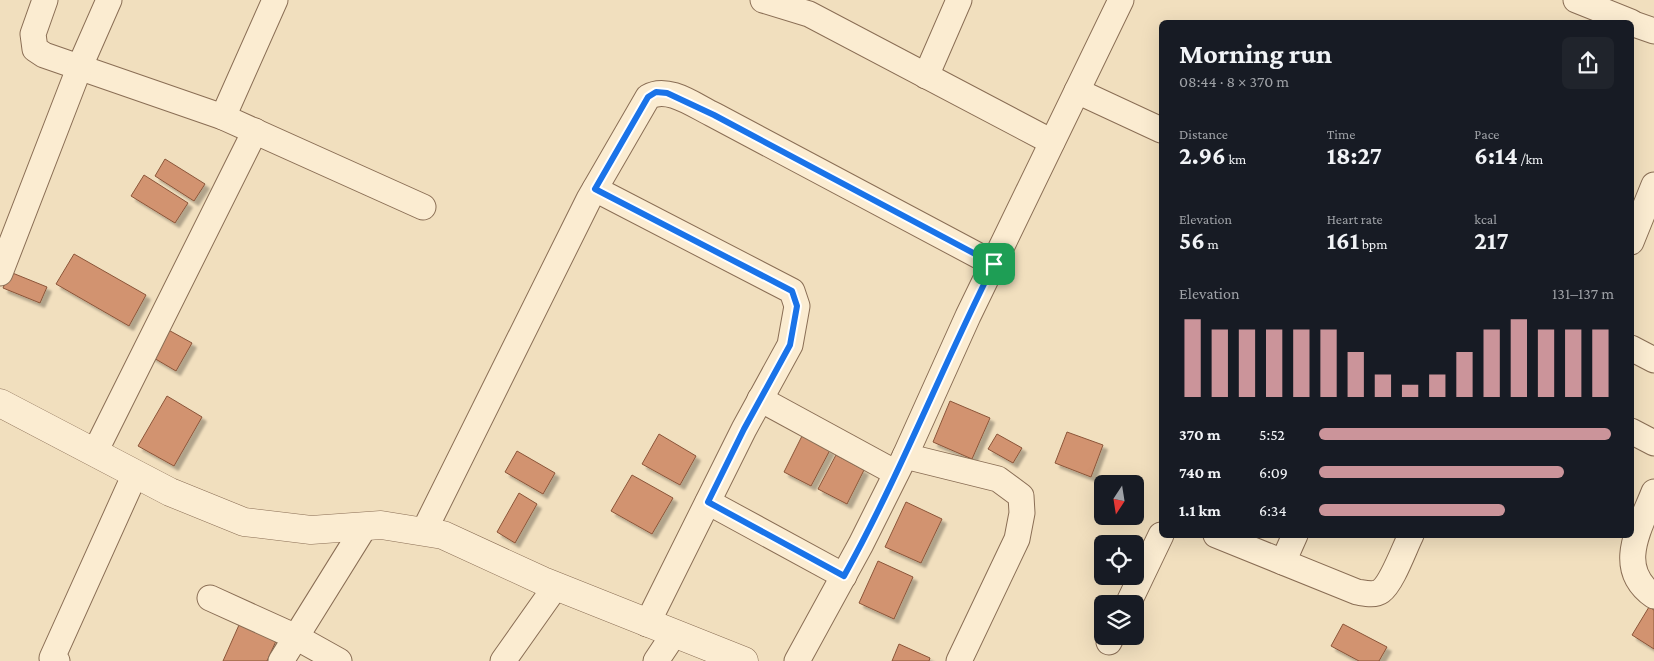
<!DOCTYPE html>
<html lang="en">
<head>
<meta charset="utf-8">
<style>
  body { margin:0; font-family:"Crimson Pro",serif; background:#20242c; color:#f1f3f6; height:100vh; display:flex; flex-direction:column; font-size:19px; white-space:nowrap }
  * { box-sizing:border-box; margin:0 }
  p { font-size:16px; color:#9ea1a6 }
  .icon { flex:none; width:28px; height:28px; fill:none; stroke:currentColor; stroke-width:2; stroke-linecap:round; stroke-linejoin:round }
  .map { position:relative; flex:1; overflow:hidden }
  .side { position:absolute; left:1159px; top:20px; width:475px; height:518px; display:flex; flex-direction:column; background:#171b24; border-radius:8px; box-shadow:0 5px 20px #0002 }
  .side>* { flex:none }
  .needle { width:32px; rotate:192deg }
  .buttons { position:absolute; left:1094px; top:475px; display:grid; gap:10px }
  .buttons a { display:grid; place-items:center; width:50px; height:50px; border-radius:8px; background:#171b24; box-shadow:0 5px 20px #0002; font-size:25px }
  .pin { position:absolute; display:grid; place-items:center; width:42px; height:42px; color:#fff; margin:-21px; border-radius:10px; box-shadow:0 2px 8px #0006 }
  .round { display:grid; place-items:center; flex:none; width:52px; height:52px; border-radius:8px; background:#20242c }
  .overview { display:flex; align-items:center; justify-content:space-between; height:85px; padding:0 20px }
  h1 { font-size:28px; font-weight:700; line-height:38px }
  .metrics { display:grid; grid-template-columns:repeat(3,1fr); gap:8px; height:85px; padding:5px 20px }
  .metrics div { display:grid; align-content:center }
  .metrics b { font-size:25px; font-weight:700 }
  .metrics small { font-size:14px; font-weight:400 }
  .metrics p { font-size:14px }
  .chart { height:140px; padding:10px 20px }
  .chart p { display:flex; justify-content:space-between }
  .chart svg { width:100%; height:90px; margin-top:5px; stroke:#cb949a; stroke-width:6 }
  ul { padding:0 20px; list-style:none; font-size:16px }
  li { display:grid; grid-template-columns:80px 60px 1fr; align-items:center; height:38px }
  li i { height:12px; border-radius:6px; background:#cb949a }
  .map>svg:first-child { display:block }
</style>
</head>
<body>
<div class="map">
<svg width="1654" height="661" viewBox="0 0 1654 661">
  <defs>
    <filter id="shadow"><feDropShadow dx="4.5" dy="4.5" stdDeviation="1" flood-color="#0004"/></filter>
  </defs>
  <rect width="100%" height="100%" fill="#f1dfbe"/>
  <g fill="#d29370" stroke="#8b5539" filter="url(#shadow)">
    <path d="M165,159L205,184L194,201L155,176Z"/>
    <path d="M144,175L188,203L175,223L131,196Z"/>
    <path d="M74,254L146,295L129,326L56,284Z"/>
    <path d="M10,272L47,287L40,303L3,288Z"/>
    <path d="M163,327L192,343L176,371L147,354Z"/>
    <path d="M167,396L202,417L174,466L138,446Z"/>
    <path d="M950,401L990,418L972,459L933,442Z"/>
    <path d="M1067,432L1103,445L1091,477L1055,463Z"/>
    <path d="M659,434L696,456L680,485L642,464Z"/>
    <path d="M997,434L1022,448L1013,463L988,449Z"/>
    <path d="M802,436L830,450L811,486L784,472Z"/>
    <path d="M517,451L555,473L543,494L505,472Z"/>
    <path d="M836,455L864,470L847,504L818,489Z"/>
    <path d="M632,475L673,498L652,534L611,511Z"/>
    <path d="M519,493L537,504L515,543L497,532Z"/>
    <path d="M906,502L942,519L921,563L885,547Z"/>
    <path d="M878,561L913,577L894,619L859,603Z"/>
    <path d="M1649,607L1654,610V649L1632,635Z"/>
    <path d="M1343,624L1387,647L1379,661H1359L1331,646Z"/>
    <path d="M239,625L276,641L267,661H223Z"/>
    <path d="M899,644L930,658L929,661H892Z"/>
  </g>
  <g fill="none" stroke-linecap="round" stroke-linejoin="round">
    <g stroke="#8a6e55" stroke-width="27">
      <g id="minor">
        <path d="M45,0L33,34L35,49L44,55L223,117L423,207"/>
        <path d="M763,0L809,14L1052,142"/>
        <path d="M1576,0L1631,22"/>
        <path d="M1631,23L1654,31"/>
        <path d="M926,76L959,0"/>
        <path d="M1077,91L1161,130"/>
        <path d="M223,117L275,0"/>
        <path d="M595,189L792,291L797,306L790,345L744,429L647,624"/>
        <path d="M1631,242L1654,185"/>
        <path d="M0,273L80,66L109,0"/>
        <path d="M1631,348L1654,360"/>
        <path d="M760,399L896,473"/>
        <path d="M1631,431L1654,443"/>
        <path d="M95,452L255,131"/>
        <path d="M905,456L998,479L1021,496L1022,513L1017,539L959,661"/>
        <path d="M1654,492C1640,528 1614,568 1654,596"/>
        <path d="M708,502L844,576"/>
        <path d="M424,531L589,199L648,97C668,85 695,106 714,115L994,264"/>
        <path d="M1216,535L1357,592C1364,593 1374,596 1381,591C1392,583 1404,549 1411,535"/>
        <path d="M1283,562L1295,535"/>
        <path d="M210,598L296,637L339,661"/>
        <path d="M1128,604L1161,535"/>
        <path d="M1109,642L1112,636"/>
        <path d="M57,661L52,658L135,474"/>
        <path d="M281,661L365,526"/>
        <path d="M503,661L556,586"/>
        <path d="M656,661L674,634"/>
        <path d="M797,661L861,544L905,456L968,316L1121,0"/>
      </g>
    </g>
    <g stroke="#8a6e55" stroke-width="29">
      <path id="tertiary" d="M0,403L170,492L244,522L311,530L381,525L443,535L543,581L744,661"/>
    </g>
    <use href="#minor" stroke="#fbecd1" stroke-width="25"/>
    <use href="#tertiary" stroke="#fbecd1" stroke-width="28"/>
  </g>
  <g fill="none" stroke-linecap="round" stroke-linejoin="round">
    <g stroke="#fff" stroke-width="10">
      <path id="route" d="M656,92L667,93L714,115L994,264C942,367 900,475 844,576L708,502L744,429L790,345L797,306L792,291L595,189L648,97Z"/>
    </g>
    <use href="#route" stroke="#1a73e8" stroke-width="6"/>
  </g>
</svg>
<div class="buttons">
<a><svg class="needle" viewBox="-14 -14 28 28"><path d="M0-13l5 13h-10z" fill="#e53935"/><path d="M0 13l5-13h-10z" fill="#9ea1a6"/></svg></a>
<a><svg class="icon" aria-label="locate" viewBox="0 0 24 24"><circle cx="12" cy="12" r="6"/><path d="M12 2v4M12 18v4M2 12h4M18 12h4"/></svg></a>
<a><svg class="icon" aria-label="layers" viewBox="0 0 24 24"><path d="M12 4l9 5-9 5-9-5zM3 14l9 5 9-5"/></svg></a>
</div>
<div class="pin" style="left:994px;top:264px;background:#1e9e55"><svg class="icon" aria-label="arrive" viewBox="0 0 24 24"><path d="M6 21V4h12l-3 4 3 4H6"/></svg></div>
<section class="side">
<div class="overview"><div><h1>Morning run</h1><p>08:44 · 8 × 370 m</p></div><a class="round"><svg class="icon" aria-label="share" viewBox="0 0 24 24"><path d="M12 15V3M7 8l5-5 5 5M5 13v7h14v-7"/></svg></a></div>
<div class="metrics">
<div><p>Distance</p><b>2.96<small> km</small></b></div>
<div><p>Time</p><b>18:27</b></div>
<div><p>Pace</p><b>6:14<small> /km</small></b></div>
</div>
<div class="metrics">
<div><p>Elevation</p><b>56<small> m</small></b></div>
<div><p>Heart rate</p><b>161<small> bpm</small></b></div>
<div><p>kcal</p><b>217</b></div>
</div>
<div class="chart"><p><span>Elevation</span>131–137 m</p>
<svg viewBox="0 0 160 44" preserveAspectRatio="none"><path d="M5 44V6M15 44V11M25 44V11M35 44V11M45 44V11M55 44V11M65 44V22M75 44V33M85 44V38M95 44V33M105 44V22M115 44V11M125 44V6M135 44V11M145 44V11M155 44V11"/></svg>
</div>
<ul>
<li><b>370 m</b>5:52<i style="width:99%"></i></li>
<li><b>740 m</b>6:09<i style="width:83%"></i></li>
<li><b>1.1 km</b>6:34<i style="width:63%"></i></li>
</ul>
</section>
</div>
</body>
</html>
